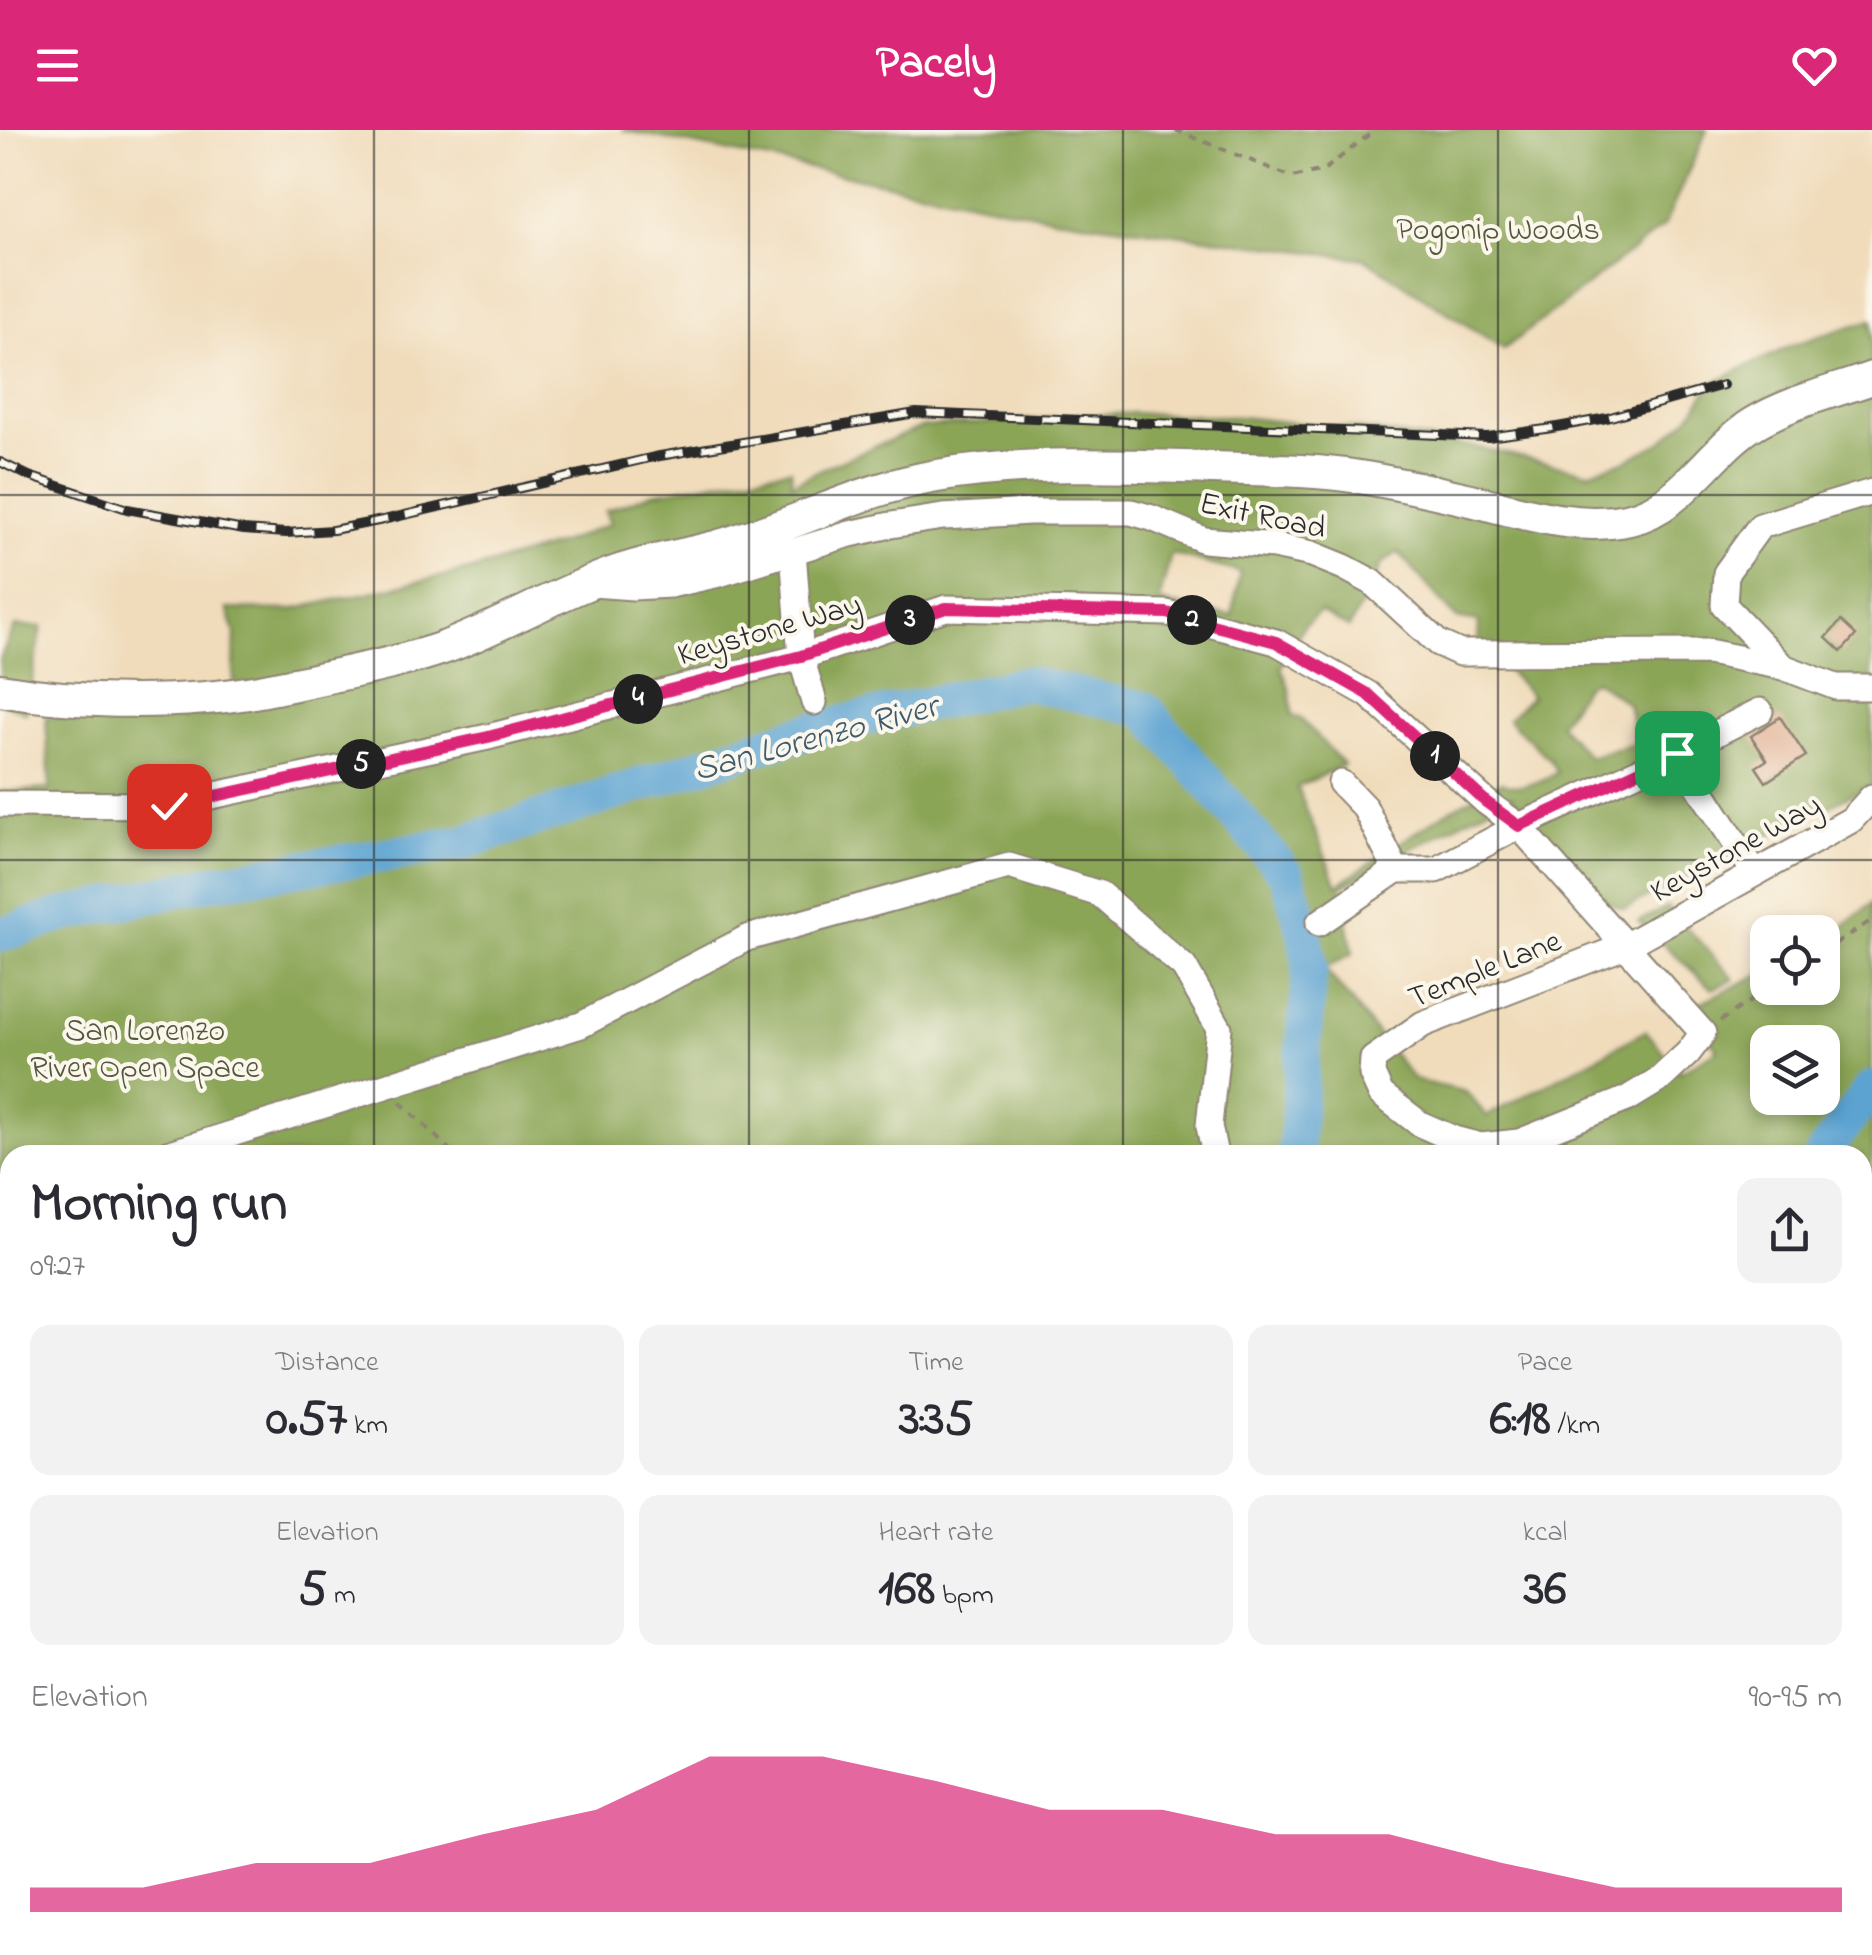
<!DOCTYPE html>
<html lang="en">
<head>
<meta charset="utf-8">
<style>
  body { margin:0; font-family:"Indie Flower",sans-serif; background:#f2f2f3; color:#2b2b33; height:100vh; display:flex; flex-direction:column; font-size:38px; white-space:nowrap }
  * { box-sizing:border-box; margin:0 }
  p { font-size:32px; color:#7c7c81 }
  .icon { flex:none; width:55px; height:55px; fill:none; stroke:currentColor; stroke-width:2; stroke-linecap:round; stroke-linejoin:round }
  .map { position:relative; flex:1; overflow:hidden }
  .drawer { position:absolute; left:0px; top:1015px; width:1872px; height:810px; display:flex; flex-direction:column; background:#fff; border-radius:30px 30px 0 0; box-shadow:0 5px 15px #0003 }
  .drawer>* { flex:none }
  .buttons { position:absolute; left:1750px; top:785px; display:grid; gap:20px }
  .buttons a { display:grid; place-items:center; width:90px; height:90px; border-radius:20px; background:#fff; box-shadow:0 5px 15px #0003; font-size:50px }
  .pin { position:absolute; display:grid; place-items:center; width:85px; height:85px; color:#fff; margin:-42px; border-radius:20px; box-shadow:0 5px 15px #0006 }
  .km { position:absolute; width:50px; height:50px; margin:-25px; border-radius:50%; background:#222; color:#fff; font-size:28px; line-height:50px; text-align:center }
  .round { display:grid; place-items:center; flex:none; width:105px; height:105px; border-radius:20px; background:#f2f2f3 }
  .summary { display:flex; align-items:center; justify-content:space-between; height:170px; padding:0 30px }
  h1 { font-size:55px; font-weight:700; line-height:75px }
  .figures { display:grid; grid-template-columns:repeat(3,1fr); gap:15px; height:170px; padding:10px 30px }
  .figures div { display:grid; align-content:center; border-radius:20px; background:#f2f2f3; text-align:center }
  .figures b { font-size:50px; font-weight:700 }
  .figures small { font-size:28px; font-weight:400 }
  .figures p { font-size:28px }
  .chart { height:280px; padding:20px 30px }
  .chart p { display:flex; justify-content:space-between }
  .chart svg { width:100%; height:180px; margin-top:10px; fill:#db2777; opacity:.7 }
  header { display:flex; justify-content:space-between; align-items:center; height:130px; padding:0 30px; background:#db2777; color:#fff; font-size:45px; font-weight:700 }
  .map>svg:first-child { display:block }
</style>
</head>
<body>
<header><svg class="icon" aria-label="menu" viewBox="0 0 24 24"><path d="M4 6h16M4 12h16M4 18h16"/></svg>Pacely<svg class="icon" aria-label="heart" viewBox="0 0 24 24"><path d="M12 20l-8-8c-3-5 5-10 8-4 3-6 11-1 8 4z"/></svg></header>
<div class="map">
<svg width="1872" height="1825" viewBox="0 0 1872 1825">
  <rect width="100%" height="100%" fill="#fbf7ec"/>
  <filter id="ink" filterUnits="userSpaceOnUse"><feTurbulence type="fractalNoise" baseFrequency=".01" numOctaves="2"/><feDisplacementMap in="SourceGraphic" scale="20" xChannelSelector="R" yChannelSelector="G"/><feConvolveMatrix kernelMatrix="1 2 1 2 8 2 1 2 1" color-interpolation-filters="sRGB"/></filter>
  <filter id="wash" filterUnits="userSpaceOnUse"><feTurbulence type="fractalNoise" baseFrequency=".0048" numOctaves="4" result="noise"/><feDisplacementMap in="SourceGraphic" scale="40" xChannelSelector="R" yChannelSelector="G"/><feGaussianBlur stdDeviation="2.25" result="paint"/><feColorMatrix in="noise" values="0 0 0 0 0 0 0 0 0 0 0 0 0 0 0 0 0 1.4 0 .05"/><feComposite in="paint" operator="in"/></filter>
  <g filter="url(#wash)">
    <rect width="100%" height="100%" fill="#f0dcbb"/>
    <path fill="#afbe61" stroke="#6d7446" stroke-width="2.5" d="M1862,1478L1872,1495V1768L1862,1763Z"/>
    <g fill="#8ba557" stroke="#5b6841" stroke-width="2.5" fill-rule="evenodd">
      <path d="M622,0H1707L1664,96L1504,219L1365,129L1055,88Z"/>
      <path d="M1872,190V654L1624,779L1590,765L1511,665L1341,757L1353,823L1325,839L1414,950L1466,962L1487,986L1646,901L1680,942L1718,920L1685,880L1767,841L1768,858H1822L1823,814L1872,773V1062L1863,1074L1862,1025H10V1626L0,1622V662L50,659L46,587L233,582L235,502L227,479L291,480L479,438L562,413L610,394L605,381L653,363L791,339L792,354L826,337L922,297L1133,283L1239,287L1374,301L1480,318L1588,342L1625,331L1660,313L1689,287L1711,255L1739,240L1798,213ZM1398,422L1456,488L1479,492L1478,511L1532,566L1508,589L1549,629L1557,643C1538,652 1522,662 1502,652L1449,680L1337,755L1297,657L1344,635L1300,588L1292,586L1290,561L1281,537L1305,494L1320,482L1349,498L1382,434ZM1171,424L1240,442L1232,486L1159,472ZM1594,550L1628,574L1636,614L1604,622L1590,628L1559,594L1585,556ZM1768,912H1822V968H1768Z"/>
      <path d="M15,496L42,497L26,583L0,571V529Z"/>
      <path d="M1668,777L1734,849L1712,859L1639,791Z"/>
      <path d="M1872,1261V1422L1863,1425L1862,1268Z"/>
      <path d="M1862,1479L1869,1494H1872V1707L1863,1710Z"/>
    </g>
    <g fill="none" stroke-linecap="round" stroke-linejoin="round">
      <g stroke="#5ca3d2" stroke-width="35">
        <path d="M0,805L63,785L213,752L462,713L810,600L1025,553L1145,579L1287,745L1304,800L1310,835L1295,1025"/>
        <path d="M1822,1025L1872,958"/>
      </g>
    </g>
    <g id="blocks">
      <g fill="#dda688">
        <path d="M1841,491L1856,505L1841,522L1826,508Z"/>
        <path d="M1780,587L1806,626L1766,652L1756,637L1767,630L1751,606Z"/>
      </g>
    </g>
  </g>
  <g filter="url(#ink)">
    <use href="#blocks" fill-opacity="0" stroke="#8e8473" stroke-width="2.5"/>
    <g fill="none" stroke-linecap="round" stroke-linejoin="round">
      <g stroke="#8e8473" stroke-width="29">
        <g id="minor">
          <path d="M1872,362L1760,396L1726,443L1724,475L1783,537L1836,557H1872"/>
          <path d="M793,421L801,527L814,572"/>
          <path d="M592,454L633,457L670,455L719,444L850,404L891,395L943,387L1029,382H1131L1152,388L1204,410L1274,416L1312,424L1344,437L1372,452L1438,513L1460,523L1708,522L1783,537"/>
          <path d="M1677,623L1754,742"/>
          <path d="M1341,653L1365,678L1396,740"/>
          <path d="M0,674L169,675L488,607L801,527L946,478L1167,483L1276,512L1368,564L1486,672L1519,696L1703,903L1688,923L1660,949L1627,969L1519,1012L1481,1016L1454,1009L1420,994L1381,964L1372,944L1373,929L1423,894L1625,816L1851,690L1872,667"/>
          <path d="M1319,793L1396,740H1436L1519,696L1677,623L1760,581"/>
          <path d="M164,1025L581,895L747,808L1009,736L1100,764L1184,837L1219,898L1209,996L1215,1025"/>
          <path d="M0,1076L10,1073"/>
          <path d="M1862,1209L1872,1186"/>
          <path d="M1862,1380L1872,1375"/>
          <path d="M1862,1608L1872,1604"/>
          <path d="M1862,1678L1872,1676"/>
        </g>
      </g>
      <g stroke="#8e8473" stroke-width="36">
        <path id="major" d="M0,560C80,574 184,575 265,560C287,556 309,551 332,546C370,538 409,530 446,517C504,495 559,462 617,442C645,432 675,427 703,420C722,416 741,409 760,403C821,383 871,357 937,346C1027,331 1121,335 1212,338C1261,340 1311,339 1359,347C1398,353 1436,362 1475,371C1524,383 1578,401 1630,389C1681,378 1710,321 1753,294C1789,272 1833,262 1872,248"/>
      </g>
      <g stroke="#8e8473" stroke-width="4" stroke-dasharray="8 8" stroke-linecap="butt">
        <path d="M1175,0L1292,47L1324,40L1375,0"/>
        <path d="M1822,823L1872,790"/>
        <path d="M1720,891L1770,858"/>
        <path d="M400,972L452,1022V1025"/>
        <path d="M723,1815L726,1825"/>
      </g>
      <use href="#minor" stroke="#fff" stroke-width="25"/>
      <use href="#major" stroke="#fff" stroke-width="32"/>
      <g stroke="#2b2b2b" stroke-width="10">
        <path id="rail" d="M0,332L29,346L127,379L244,400L286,403L333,400L383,390L654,327L916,283L1488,307L1546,299L1607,288L1723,255"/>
      </g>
      <use href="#rail" stroke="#fbf7ec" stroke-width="6" stroke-dasharray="19" stroke-linecap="butt"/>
    </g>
  </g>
  <g fill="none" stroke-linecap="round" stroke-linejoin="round" filter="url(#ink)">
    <g stroke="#fff" stroke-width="20">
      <path id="route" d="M169,676L488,607L801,526L946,478L1167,483L1276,512L1368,564L1486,672L1519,696L1677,623"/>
    </g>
    <use href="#route" stroke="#db2777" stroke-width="12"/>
  </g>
  <path fill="none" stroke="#2b2b2b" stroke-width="2.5" stroke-opacity="0.55" d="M374,0V1025M749,0V1025M1123,0V1025M1498,0V1025M0,365H1872M0,730H1872M0,1095H10M1862,1095H1872M0,1460H10M1862,1460H1872M374,1815V1825M749,1815V1825M1123,1815V1825M1498,1815V1825"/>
  <g text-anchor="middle" stroke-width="8" stroke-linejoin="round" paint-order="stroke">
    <g font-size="32" fill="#53573b" stroke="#fbf7ec">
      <text x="1498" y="109">Pogonip Woods</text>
      <text x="145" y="910">San Lorenzo<tspan x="145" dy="37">River Open Space</tspan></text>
    </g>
    <g font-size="32" fill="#2b2b2b" stroke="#fbf7ec">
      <text transform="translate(1263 384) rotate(12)" y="11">Exit Road</text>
      <text transform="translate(769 498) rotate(-16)" y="11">Keystone Way</text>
      <text transform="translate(1735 717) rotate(-29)" y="11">Keystone Way</text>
      <text transform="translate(1484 838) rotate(-22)" y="11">Temple Lane</text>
    </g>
    <g font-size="35" font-style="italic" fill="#3f5b6e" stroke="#fbf7ec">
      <text transform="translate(815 606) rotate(-15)" y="12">San Lorenzo River</text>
    </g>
  </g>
</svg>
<div class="buttons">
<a><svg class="icon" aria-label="locate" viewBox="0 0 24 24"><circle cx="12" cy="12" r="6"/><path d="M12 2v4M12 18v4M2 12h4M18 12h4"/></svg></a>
<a><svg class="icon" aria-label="layers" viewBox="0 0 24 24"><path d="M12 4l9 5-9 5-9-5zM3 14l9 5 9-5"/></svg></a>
</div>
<div class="pin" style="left:1677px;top:623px;background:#1e9e55"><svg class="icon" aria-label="arrive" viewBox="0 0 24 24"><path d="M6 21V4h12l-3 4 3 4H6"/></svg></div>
<div class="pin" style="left:169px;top:676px;background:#d93025"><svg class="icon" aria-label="check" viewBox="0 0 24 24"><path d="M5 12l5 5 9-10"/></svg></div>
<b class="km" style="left:1435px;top:626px">1</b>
<b class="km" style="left:1192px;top:490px">2</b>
<b class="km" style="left:910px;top:490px">3</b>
<b class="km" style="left:638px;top:569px">4</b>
<b class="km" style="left:361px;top:634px">5</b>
<section class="drawer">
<div class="summary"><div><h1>Morning run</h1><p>09:27</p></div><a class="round"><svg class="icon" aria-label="share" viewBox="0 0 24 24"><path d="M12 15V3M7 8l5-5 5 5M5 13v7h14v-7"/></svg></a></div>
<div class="figures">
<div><p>Distance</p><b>0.57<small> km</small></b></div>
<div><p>Time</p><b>3:35</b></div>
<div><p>Pace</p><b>6:18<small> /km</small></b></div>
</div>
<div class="figures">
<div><p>Elevation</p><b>5<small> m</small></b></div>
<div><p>Heart rate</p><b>168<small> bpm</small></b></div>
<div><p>kcal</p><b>36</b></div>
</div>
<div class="chart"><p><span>Elevation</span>90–95 m</p>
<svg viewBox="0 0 160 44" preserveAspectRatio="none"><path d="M0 44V38L10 38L20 32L30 32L40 25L50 19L60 6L70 6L80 12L90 19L100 19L110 25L120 25L130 32L140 38L150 38L160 38V44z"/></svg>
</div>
</section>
</div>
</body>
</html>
